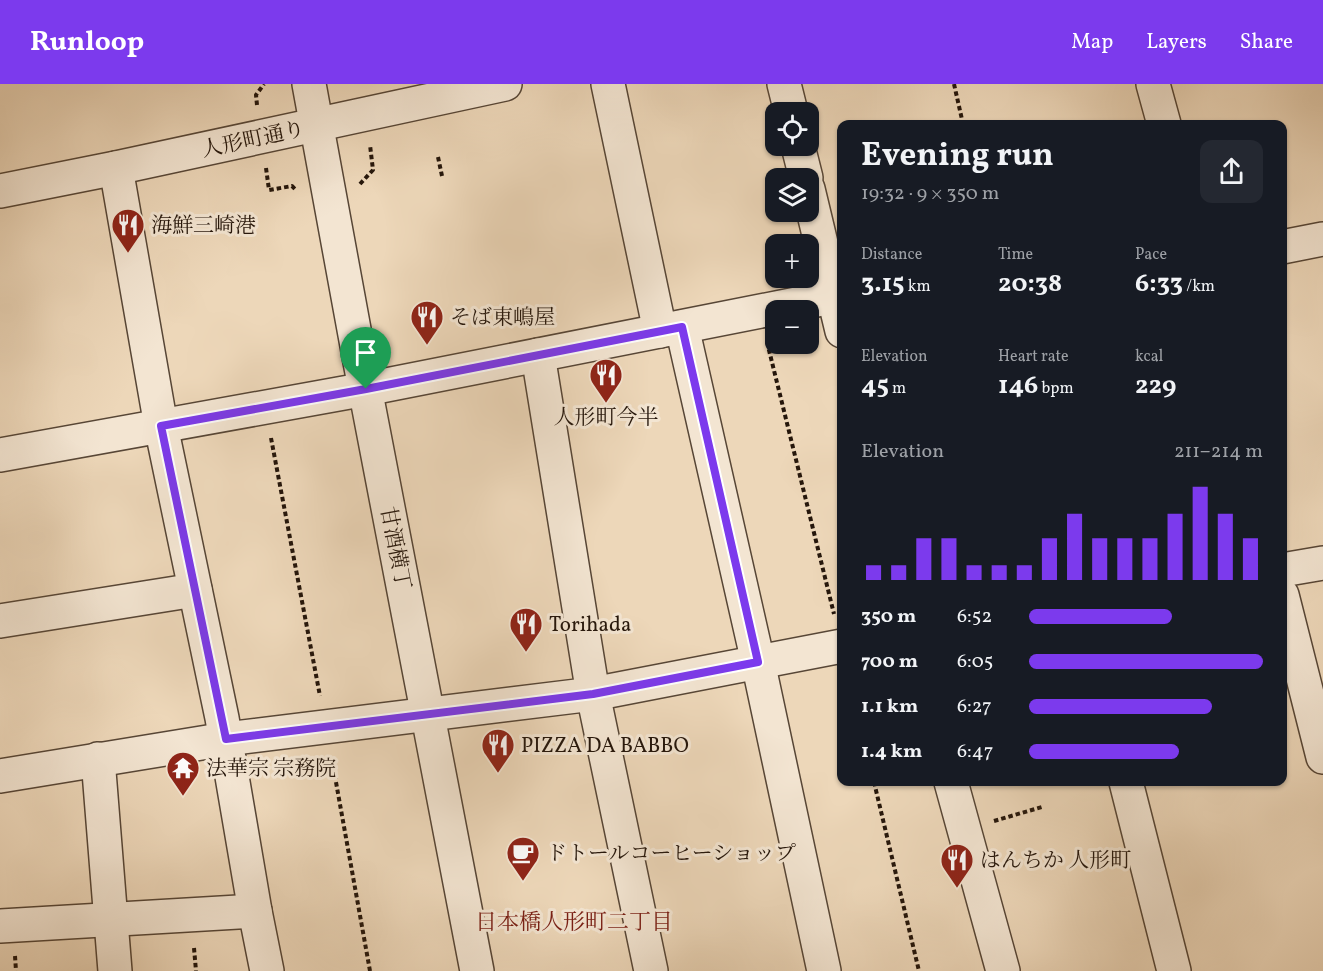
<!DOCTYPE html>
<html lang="en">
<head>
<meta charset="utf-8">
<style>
  body { margin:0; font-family:Vollkorn,"Noto Serif JP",serif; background:#242831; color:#f1f3f6; height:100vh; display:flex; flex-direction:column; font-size:22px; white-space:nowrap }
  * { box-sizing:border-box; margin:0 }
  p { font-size:20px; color:#9ea1a6 }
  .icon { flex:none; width:33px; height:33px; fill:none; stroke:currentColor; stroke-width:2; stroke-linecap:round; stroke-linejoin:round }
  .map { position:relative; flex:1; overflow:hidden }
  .sheet { position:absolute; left:837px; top:36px; width:450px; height:666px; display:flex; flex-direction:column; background:#171b24; border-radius:12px; box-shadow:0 2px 4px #0004 }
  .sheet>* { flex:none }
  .tools { position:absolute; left:765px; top:18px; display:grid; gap:12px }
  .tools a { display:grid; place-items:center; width:54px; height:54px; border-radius:12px; background:#171b24; box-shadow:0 2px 4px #0004; font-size:30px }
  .pin { position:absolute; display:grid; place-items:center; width:51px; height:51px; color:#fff; margin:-62px -26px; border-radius:50% 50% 50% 0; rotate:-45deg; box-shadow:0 0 6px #0007 }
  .pin .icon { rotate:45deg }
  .round { display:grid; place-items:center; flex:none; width:63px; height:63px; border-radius:12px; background:#242831 }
  .summary { display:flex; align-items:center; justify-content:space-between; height:102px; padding:0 24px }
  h1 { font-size:33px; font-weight:700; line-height:45px }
  .figures { display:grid; grid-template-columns:repeat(3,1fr); gap:9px; height:102px; padding:6px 24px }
  .figures div { display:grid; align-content:center }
  .figures b { font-size:26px; font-weight:700 }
  .figures small { font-size:16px; font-weight:400 }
  .figures p { font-size:16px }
  .chart { height:168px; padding:12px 24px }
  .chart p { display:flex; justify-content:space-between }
  .chart svg { width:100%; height:108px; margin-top:6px; stroke:#7c3aed; stroke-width:6 }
  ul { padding:0 24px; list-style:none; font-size:20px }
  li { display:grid; grid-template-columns:96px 72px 1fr; align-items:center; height:45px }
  li i { height:15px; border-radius:8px; background:#7c3aed }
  header { display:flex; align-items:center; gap:36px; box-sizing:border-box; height:84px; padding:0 30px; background:#7c3aed; color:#fff }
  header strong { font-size:28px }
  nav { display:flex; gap:33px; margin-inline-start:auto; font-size:21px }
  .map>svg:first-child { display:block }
</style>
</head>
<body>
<header>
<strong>Runloop</strong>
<nav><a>Map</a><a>Layers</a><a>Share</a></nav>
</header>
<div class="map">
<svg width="1323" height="887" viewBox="0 0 1323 887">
  <rect width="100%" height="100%" fill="#edd7b9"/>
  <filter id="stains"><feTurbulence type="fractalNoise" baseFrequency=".00333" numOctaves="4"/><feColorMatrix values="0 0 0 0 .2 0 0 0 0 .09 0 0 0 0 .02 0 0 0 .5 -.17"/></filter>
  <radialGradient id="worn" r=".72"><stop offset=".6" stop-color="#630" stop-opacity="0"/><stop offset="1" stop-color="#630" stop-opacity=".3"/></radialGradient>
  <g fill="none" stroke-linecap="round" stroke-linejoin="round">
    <g stroke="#574636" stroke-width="36">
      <g id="minor">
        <path d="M309,0L360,278L477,887"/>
        <path d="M608,0L660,247"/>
        <path d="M784,0L791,28"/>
        <path d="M1153,0L1164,40"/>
        <path d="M798,62L806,94"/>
        <path d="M116,84L161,342L222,634L255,827L267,887"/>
        <path d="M808,105L842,247"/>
        <path d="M0,107L116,84L505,0"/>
        <path d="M1282,163L1323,155"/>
        <path d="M682,243L758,578L824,887"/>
        <path d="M538,271L593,610L651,887"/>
        <path d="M0,371L366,305L842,211"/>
        <path d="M1282,486L1323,479"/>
        <path d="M1282,511L1323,673"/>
        <path d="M0,537L195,506"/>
        <path d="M98,675L115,887"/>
        <path d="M0,692L226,655L593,610L842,562"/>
        <path d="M951,698L1003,887"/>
        <path d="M1126,698L1174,887"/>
        <path d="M0,842L255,827"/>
      </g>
    </g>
    <g stroke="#25160b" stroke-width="4" stroke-dasharray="4.5 3" stroke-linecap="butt">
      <path d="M954,0L963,40"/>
      <path d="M257,21L256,11L264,0"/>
      <path d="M438,73L442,92"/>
      <path d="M266,84L269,106L292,102L295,105"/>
      <path d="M360,100L373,86L370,61"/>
      <path d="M767,258L834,530"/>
      <path d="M271,354L320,612"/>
      <path d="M332,676L370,887"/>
      <path d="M874,698L919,887"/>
      <path d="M994,737L1042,723"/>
      <path d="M194,864L196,887"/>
      <path d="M15,872L16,887"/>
    </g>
    <use href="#minor" stroke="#f3e5d2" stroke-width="33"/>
  </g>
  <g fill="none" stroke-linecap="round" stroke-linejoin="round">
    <g stroke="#fff" stroke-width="12">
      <path id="route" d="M682,243L758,578L593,610L226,655L161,342L366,305Z"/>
    </g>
    <use href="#route" stroke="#7c3aed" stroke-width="8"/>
  </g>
  <defs>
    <g id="restaurant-pin" transform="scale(1.725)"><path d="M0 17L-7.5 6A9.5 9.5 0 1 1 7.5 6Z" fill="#8f2418" stroke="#f3e5d2"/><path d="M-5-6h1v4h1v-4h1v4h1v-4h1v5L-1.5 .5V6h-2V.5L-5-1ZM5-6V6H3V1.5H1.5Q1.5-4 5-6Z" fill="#fff"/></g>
    <g id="temple-pin" transform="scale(1.725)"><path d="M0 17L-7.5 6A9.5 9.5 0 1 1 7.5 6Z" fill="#8f2418" stroke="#f3e5d2"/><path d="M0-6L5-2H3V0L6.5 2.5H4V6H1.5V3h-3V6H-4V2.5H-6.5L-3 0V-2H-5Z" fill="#fff"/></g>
    <g id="cafe-pin" transform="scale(1.725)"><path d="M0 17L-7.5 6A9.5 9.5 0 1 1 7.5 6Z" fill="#8f2418" stroke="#f3e5d2"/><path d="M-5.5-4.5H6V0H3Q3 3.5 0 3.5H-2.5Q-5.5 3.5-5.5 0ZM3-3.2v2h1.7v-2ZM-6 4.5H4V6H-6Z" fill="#fff"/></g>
  </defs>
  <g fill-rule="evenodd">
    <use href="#restaurant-pin" x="128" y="141"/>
    <use href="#restaurant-pin" x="427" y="233"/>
    <use href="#restaurant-pin" x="606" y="291"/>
    <use href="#restaurant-pin" x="526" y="540"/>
    <use href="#restaurant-pin" x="498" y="661"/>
    <use href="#temple-pin" x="183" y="684"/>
    <use href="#cafe-pin" x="523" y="769"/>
    <use href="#restaurant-pin" x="957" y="776"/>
  </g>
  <g text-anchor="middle" stroke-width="6" stroke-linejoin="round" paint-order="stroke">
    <g font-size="21" fill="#25160b" stroke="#f3e5d2">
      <text transform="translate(253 55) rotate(-12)" y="7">人形町通り</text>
      <text transform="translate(396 464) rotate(79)" y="7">甘酒横丁</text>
    </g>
    <g font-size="21" fill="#25160b" stroke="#f3e5d2" text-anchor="start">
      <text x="151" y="148">海鮮三崎港</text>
      <text x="450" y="240">そば東嶋屋</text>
      <text x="606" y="340" text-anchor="middle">人形町今半</text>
      <text x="549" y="547">Torihada</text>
      <text x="521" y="668">PIZZA DA BABBO</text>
      <text x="206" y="691">法華宗 宗務院</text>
      <text x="546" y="776">ドトールコーヒーショップ</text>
      <text x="980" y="783">はんちか 人形町</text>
    </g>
    <g font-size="22" fill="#7a1f14" stroke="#f3e5d2">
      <text x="574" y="845">日本橋人形町二丁目</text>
    </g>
  </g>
  <rect width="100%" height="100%" filter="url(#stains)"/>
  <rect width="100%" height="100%" fill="url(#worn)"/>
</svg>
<div class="tools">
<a><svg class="icon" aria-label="locate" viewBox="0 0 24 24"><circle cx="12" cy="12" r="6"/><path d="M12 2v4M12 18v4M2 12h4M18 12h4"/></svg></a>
<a><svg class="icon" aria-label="layers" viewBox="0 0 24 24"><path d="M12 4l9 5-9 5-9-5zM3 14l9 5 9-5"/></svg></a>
<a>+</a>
<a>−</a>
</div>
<div class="pin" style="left:366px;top:305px;background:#1e9e55"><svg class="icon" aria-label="arrive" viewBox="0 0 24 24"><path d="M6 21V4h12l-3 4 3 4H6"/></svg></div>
<section class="sheet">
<div class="summary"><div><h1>Evening run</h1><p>19:32 · 9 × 350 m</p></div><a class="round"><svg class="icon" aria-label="share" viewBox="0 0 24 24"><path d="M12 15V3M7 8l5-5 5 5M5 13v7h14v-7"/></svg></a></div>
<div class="figures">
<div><p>Distance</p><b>3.15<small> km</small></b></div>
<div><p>Time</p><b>20:38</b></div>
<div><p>Pace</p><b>6:33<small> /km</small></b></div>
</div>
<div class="figures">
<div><p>Elevation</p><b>45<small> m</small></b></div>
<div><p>Heart rate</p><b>146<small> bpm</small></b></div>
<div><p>kcal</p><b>229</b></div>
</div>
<div class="chart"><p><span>Elevation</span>211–214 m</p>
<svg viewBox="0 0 160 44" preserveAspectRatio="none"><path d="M5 44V38M15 44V38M25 44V27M35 44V27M45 44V38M55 44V38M65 44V38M75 44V27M85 44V17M95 44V27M105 44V27M115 44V27M125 44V17M135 44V6M145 44V17M155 44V27"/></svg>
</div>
<ul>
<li><b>350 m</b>6:52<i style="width:61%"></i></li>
<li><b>700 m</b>6:05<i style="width:100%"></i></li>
<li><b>1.1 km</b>6:27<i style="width:78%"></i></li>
<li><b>1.4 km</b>6:47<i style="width:64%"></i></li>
</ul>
</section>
</div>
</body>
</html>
